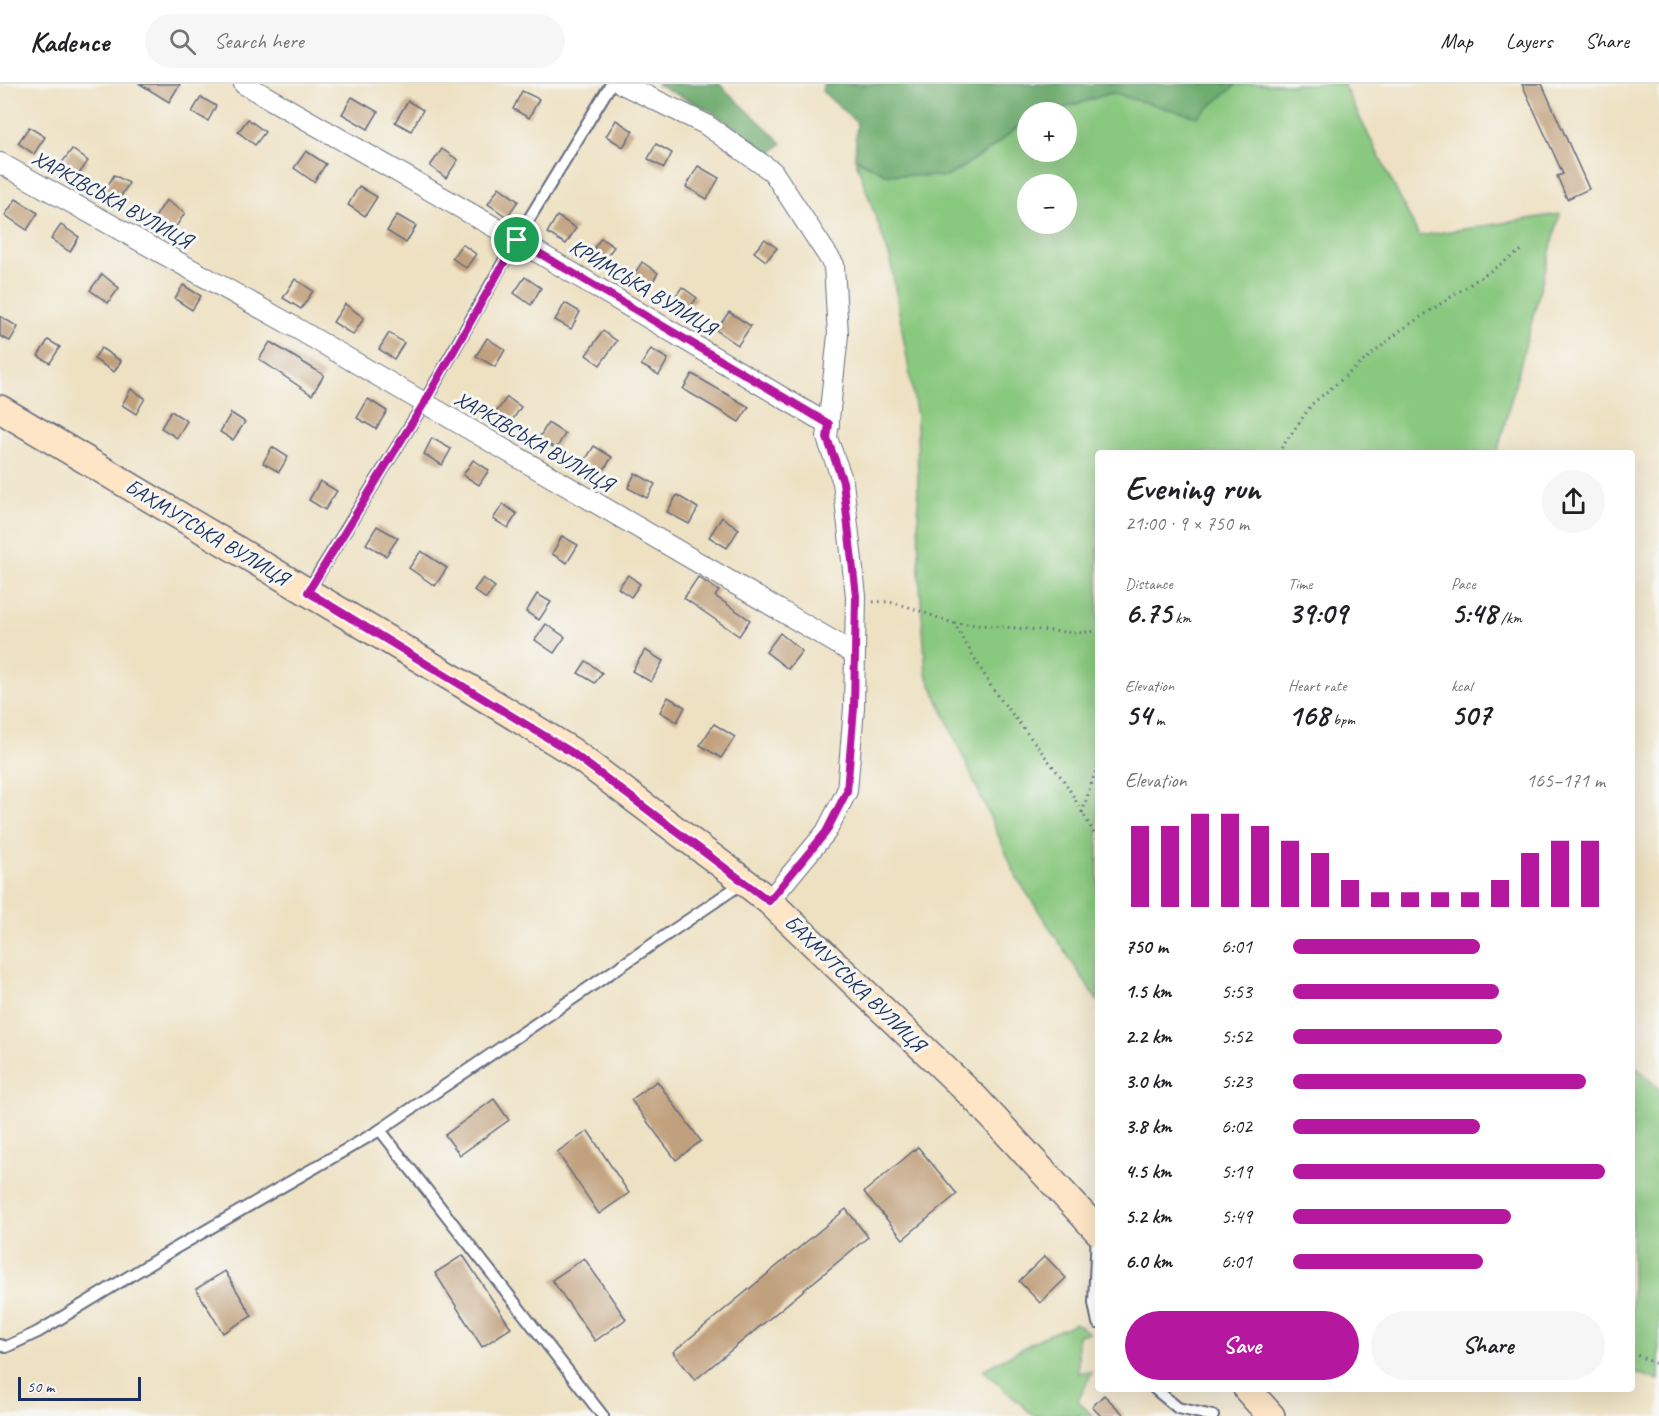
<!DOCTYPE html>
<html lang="en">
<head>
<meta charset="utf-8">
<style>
  body { margin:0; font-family:Caveat,sans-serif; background:#f6f6f6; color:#202124; height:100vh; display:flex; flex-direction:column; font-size:22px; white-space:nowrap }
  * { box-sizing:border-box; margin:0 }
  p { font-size:20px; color:#757577 }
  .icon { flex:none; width:33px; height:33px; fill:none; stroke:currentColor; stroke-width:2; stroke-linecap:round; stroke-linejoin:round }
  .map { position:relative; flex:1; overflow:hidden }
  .sheet { position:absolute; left:1095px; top:366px; width:540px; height:942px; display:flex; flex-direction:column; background:#fff; border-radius:6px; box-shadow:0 6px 24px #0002 }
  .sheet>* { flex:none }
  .fabs { position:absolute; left:1017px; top:18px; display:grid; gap:12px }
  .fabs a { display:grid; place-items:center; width:60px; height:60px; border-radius:50%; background:#fff; box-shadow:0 6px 24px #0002; font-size:30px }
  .scale { position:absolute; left:18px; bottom:15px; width:123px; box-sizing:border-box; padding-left:6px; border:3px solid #1b2f5e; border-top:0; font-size:16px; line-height:21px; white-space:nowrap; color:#1b2f5e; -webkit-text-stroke:4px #f6f6f2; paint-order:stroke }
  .pin { position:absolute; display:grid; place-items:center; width:51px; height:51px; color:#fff; margin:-26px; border:3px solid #fff; border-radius:50%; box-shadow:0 2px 6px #0007 }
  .round { display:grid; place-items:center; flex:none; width:63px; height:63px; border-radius:32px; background:#f6f6f6 }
  .overview { display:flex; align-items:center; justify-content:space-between; height:102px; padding:0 30px }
  h1 { font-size:33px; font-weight:700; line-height:45px }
  .metrics { display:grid; grid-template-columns:repeat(3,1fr); gap:9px; height:102px; padding:6px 30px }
  .metrics div { display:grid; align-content:center }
  .metrics b { font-size:30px; font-weight:700 }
  .metrics small { font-size:16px; font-weight:400 }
  .metrics p { font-size:16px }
  .chart { height:168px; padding:12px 30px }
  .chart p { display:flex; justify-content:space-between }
  .chart svg { width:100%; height:108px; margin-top:6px; stroke:#b5179e; stroke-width:6 }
  .primary-button { display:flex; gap:12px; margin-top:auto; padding:12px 30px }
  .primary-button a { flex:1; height:69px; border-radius:36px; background:#b5179e; color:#fff; font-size:24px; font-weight:700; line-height:69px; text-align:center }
  .primary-button a+a { background:#f6f6f6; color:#202124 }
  ul { padding:0 30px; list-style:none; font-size:20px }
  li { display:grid; grid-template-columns:96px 72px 1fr; align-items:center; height:45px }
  li i { height:15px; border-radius:8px; background:#b5179e }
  header { display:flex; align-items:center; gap:36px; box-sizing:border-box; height:84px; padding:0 30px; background:#fff; border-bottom:2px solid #e0e0e0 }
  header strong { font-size:28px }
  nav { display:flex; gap:33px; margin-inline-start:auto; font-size:21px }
  .search { width:420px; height:54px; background:#f6f6f6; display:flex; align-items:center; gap:15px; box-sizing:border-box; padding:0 21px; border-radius:33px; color:#757577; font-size:22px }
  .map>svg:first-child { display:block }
</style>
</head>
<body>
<header>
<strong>Kadence</strong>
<div class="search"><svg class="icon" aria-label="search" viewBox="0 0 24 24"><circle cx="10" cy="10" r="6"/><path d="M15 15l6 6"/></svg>Search here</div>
<nav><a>Map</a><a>Layers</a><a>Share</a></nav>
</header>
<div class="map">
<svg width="1659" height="1332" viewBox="0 0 1659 1332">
  <rect width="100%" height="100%" fill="#f6f6f2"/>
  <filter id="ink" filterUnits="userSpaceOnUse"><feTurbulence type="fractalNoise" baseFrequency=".0167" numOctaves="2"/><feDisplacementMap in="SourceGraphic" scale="12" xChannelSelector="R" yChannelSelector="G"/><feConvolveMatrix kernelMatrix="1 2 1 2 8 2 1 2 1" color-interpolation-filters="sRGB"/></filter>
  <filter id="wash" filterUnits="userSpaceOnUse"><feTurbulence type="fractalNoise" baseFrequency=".008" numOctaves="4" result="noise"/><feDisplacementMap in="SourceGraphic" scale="24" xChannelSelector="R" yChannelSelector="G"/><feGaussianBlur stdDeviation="1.35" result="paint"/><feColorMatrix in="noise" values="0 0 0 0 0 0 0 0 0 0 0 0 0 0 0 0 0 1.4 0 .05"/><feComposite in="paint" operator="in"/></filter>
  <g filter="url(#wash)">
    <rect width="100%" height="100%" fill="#eee1c2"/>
    <g fill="#89c87f" stroke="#527c6e" stroke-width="1.5" fill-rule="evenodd">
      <path d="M1243,0H1343L1419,152L1560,130L1497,369H1098V918L1017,794L926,589L919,487L917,333L890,174L855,74L885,90L947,93L989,66L1027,35L1028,68H1066V28H1051L1111,9L1197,32L1235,2ZM1028,100H1066V140H1028Z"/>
      <path d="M1632,979L1659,1005V1296L1632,1288Z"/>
      <path d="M1076,1239L1089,1249L1078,1251V1288H1092L1078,1317L1093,1332H1034L983,1286L1043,1253Z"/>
    </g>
    <g fill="#6eac6e" stroke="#446e66" stroke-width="1.5">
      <path d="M656,0H719L782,59L771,69L709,26Z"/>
      <path d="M824,0H1235V2L1197,33L1111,9L1051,28H1028L1027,35L989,66L947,93L885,90L855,74L857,39L822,7Z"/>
    </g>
    <g id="blocks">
      <g fill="#c1a07d">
        <path d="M140,0H180L169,18Z"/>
        <path d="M1522,0H1542L1589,105L1567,115L1557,92L1563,90Z"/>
        <path d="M522,7L539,15L529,34L513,25Z"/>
        <path d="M201,13L216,22L208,37L192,28Z"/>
        <path d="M352,13L378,28L368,45L342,30Z"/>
        <path d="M408,17L423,26L411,47L395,38Z"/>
        <path d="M248,35L265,48L255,61L238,48Z"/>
        <path d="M616,36L633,47L623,63L606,52Z"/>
        <path d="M29,43L45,53L34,70L18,59Z"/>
        <path d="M656,60L672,69L664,84L648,75Z"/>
        <path d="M72,65L88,77L77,93L61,80Z"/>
        <path d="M442,65L458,76L446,94L430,82Z"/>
        <path d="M306,67L326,80L314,98L294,84Z"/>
        <path d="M698,82L719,94L707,115L686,103Z"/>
        <path d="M114,91L129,99L118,117L104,108Z"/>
        <path d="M359,102L377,113L365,132L348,121Z"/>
        <path d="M499,103L518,117L507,133L488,120Z"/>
        <path d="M16,115L38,129L27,146L5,131Z"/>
        <path d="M166,116L185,129L173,147L154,135Z"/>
        <path d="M397,131L416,142L406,159L387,147Z"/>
        <path d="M557,132L576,144L566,160L547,149Z"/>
        <path d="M61,141L79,153L70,168L51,155Z"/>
        <path d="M601,154L614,163L602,179L590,170Z"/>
        <path d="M765,155L777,164L766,177L754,168Z"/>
        <path d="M462,160L476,170L466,184L452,174Z"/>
        <path d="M642,178L658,189L647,207L630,197Z"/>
        <path d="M102,190L119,204L108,219L90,206Z"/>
        <path d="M525,193L541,204L531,221L514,209Z"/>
        <path d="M295,195L313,207L301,225L283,214Z"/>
        <path d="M183,201L201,212L192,226L175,215Z"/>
        <path d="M682,203L697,214L686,228L672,217Z"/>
        <path d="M565,219L580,228L571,245L555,236Z"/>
        <path d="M345,220L364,234L353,251L333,238Z"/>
        <path d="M729,228L751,242L738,261L716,246Z"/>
        <path d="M0,232L18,243L10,257L0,252Z"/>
        <path d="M603,247L617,257L600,281L586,271Z"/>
        <path d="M389,249L404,259L394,275L379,265Z"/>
        <path d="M487,254L505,266L495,283L476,272Z"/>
        <path d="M48,256L60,263L50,279L38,272Z"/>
        <path d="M270,258L324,291L312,311L259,275Z"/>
        <path d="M101,264L121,277L114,288L94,275Z"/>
        <path d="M651,265L668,275L659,291L641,281Z"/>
        <path d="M692,290L749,323L739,338L683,305Z"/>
        <path d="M131,305L145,314L136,330L122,321Z"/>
        <path d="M507,313L521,323L510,340L495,330Z"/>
        <path d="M368,315L387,327L376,345L357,334Z"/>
        <path d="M171,327L187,337L177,354L161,344Z"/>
        <path d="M231,329L245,338L233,356L220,348Z"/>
        <path d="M548,339L565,350L556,365L539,354Z"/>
        <path d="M432,354L451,365L442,381L424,370Z"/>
        <path d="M594,362L612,373L602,389L584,378Z"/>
        <path d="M272,363L288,373L279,388L263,379Z"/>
        <path d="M473,376L489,386L479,401L463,391Z"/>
        <path d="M635,389L655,400L647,414L628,404Z"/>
        <path d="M320,397L337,407L325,426L309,416Z"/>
        <path d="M677,411L698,424L689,440L667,428Z"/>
        <path d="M503,420L517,430L508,444L493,435Z"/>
        <path d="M722,433L739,445L727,464L709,453Z"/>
        <path d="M377,442L398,454L386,472L366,460Z"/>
        <path d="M562,452L578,461L567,479L552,470Z"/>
        <path d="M421,467L447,484L435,502L409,484Z"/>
        <path d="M628,491L640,500L631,513L618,504Z"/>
        <path d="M698,493L719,507L715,512L750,536L739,552L684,514Z"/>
        <path d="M483,494L495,503L486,515L474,506Z"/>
        <path d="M537,510L551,518L539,536L526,528Z"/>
        <path d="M546,540L565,553L554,569L535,556Z"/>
        <path d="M780,549L802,567L788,585L766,568Z"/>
        <path d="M645,566L663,577L651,598L632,587Z"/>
        <path d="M586,577L602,589L595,599L578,589Z"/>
        <path d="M668,613L685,623L677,638L660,628Z"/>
        <path d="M714,640L735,653L721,674L700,661Z"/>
        <path d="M657,997L701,1057L676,1076L631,1016Z"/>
        <path d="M494,1015L509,1036L460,1071L445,1051Z"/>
        <path d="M588,1047L629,1109L599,1130L557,1068Z"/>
        <path d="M918,1063L957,1110L903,1155L864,1108Z"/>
        <path d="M846,1125L868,1153L695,1296L673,1268Z"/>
        <path d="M463,1171L511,1244L482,1263L435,1189Z"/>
        <path d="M1045,1172L1066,1194L1040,1219L1019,1197Z"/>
        <path d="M584,1174L626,1235L595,1257L552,1196Z"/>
        <path d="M225,1187L252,1232L223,1249L196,1205Z"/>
        <path d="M1104,1311L1125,1332H1101L1092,1323Z"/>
      </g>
    </g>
  </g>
  <g filter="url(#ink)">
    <use href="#blocks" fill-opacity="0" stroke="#656d81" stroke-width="1.5"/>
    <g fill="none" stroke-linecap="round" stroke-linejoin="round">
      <g stroke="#656d81" stroke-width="14">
        <g id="lane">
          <path d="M308,507L423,321L512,163L611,0"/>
          <path d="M380,1046L603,1332"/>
          <path d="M1097,1146L1094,1219L1098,1239"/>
          <path d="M0,1261L6,1263L38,1248L174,1165L380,1046L744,798"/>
          <path d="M1155,1305L1178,1324L1213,1332"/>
        </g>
      </g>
      <g stroke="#656d81" stroke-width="22">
        <g id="street">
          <path d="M244,0L517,156L829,341"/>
          <path d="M622,0L705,40L773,88L834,181L838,251L827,354L843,398L856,512L854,624L847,707L826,748L769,817"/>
          <path d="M0,79L284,237L855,570"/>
        </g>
      </g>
      <g stroke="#656d81" stroke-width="30">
        <g id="secondary">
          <path d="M0,325L454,595L571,667L745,798L769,817L975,1014L1098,1147"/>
          <path d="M1247,1305L1271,1332"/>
        </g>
      </g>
      <g stroke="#656d81" stroke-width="3" stroke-dasharray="1.5 4.5" stroke-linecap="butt">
        <path d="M1278,369L1312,320L1401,246L1525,164"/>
        <path d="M873,518C901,515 927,532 954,539L992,604L1065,698L1098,756"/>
        <path d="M954,539L1077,549L1098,547"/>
        <path d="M1082,729L1098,680"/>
        <path d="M1632,1269L1659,1281"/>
      </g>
      <use href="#lane" stroke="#fff" stroke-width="10"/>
      <use href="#street" stroke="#fff" stroke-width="20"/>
      <use href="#secondary" stroke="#fde5c5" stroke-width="27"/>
    </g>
  </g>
  <g fill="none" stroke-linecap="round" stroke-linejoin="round" filter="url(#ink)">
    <g stroke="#fff" stroke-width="12">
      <path id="route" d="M517,156L829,340L827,354L843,398L856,512L854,624L847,707L826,748L769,817L571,668L308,508L423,321Z"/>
    </g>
    <use href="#route" stroke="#b5179e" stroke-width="8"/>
  </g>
  <g text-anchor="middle" stroke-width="6" stroke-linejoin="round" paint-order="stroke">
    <g font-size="21" fill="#1b2f5e" stroke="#f6f6f2">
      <text transform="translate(112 115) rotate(29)" y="7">ХАРКІВСЬКА ВУЛИЦЯ</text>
      <text transform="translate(643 203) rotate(31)" y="7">КРИМСЬКА ВУЛИЦЯ</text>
      <text transform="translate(534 357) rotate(30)" y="7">ХАРКІВСЬКА ВУЛИЦЯ</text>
      <text transform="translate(207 448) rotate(31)" y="7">БАХМУТСЬКА ВУЛИЦЯ</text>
      <text transform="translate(855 899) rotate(44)" y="7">БАХМУТСЬКА ВУЛИЦЯ</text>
    </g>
  </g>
</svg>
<div class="fabs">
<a>+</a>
<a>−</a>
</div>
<div class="scale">50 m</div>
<div class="pin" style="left:517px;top:156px;background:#1e9e55"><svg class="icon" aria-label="arrive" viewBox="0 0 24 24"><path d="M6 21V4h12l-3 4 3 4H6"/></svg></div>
<section class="sheet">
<div class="overview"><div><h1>Evening run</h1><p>21:00 · 9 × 750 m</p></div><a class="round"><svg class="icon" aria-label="share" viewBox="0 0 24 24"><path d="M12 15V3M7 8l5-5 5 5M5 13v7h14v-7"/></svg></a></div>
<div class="metrics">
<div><p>Distance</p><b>6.75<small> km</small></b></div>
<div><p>Time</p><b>39:09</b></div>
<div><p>Pace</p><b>5:48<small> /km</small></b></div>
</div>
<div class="metrics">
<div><p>Elevation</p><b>54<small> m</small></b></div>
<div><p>Heart rate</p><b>168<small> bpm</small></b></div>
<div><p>kcal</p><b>507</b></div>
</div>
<div class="chart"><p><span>Elevation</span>165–171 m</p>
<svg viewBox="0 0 160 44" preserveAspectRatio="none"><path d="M5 44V11M15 44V11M25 44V6M35 44V6M45 44V11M55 44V17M65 44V22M75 44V33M85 44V38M95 44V38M105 44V38M115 44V38M125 44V33M135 44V22M145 44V17M155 44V17"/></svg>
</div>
<ul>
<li><b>750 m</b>6:01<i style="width:60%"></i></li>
<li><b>1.5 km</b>5:53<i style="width:66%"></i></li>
<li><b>2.2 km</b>5:52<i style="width:67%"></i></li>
<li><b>3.0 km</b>5:23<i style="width:94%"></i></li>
<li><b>3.8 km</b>6:02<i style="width:60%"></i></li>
<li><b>4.5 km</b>5:19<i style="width:100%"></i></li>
<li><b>5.2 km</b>5:49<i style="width:70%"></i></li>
<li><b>6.0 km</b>6:01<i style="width:61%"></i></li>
</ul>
<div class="primary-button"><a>Save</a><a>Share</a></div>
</section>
</div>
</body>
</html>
